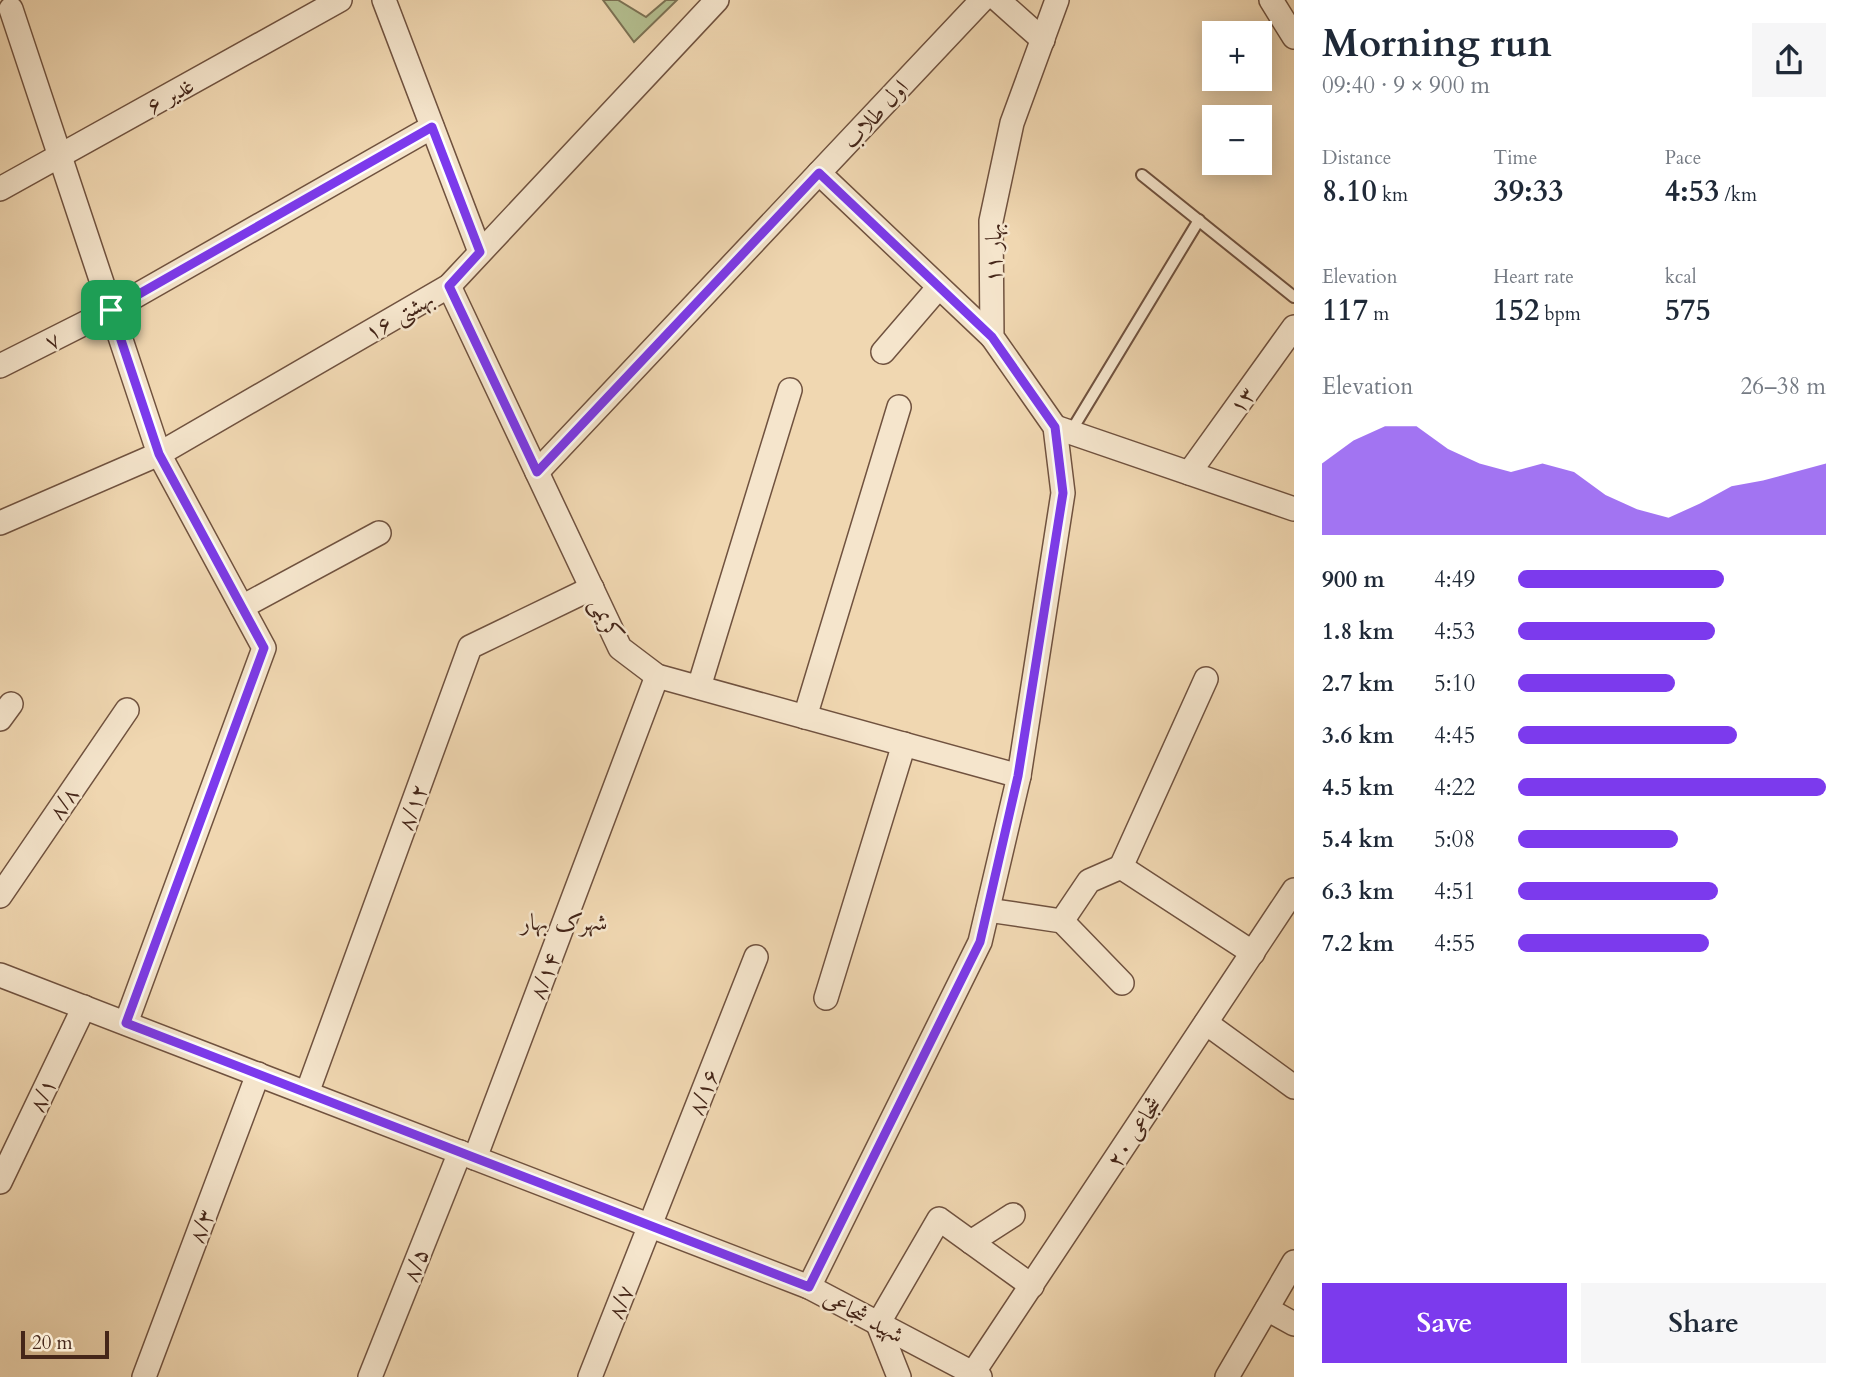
<!DOCTYPE html>
<html lang="en">
<head>
<meta charset="utf-8">
<style>
  body { margin:0; font-family:Cardo,Amiri,serif; background:#f6f6f7; color:#1f2937; height:100vh; display:flex; flex-direction:column; font-size:26px; white-space:nowrap }
  * { box-sizing:border-box; margin:0 }
  p { font-size:23px; color:#747a83 }
  .icon { flex:none; width:38px; height:38px; fill:none; stroke:currentColor; stroke-width:2; stroke-linecap:round; stroke-linejoin:round }
  .map { position:relative; flex:1; overflow:hidden }
  .side { display:flex; flex-direction:column; background:#fff; width:560px }
  .side>* { flex:none }
  .controls { position:absolute; left:1202px; top:21px; display:grid; gap:14px }
  .controls a { display:grid; place-items:center; width:70px; height:70px; border-radius:0px; background:#fff; box-shadow:0 4px 18px #0003; font-size:35px }
  .scale { position:absolute; left:21px; bottom:18px; width:88px; box-sizing:border-box; padding-left:7px; border:4px solid #452619; border-top:0; font-size:19px; line-height:24px; white-space:nowrap; color:#452619; -webkit-text-stroke:5px #f5e5cc; paint-order:stroke }
  .pin { position:absolute; display:grid; place-items:center; width:60px; height:60px; color:#fff; margin:-30px; border-radius:14px; box-shadow:0 4px 10px #0006 }
  .round { display:grid; place-items:center; flex:none; width:74px; height:74px; border-radius:0px; background:#f6f6f7 }
  .head { display:flex; align-items:center; justify-content:space-between; height:119px; padding:0 28px }
  h1 { font-size:38px; font-weight:800; line-height:52px }
  .metrics { display:grid; grid-template-columns:repeat(3,1fr); gap:10px; height:119px; padding:7px 28px }
  .metrics div { display:grid; align-content:center }
  .metrics b { font-size:30px; font-weight:800 }
  .metrics small { font-size:19px; font-weight:400 }
  .metrics p { font-size:19px }
  .chart { height:196px; padding:14px 28px }
  .chart p { display:flex; justify-content:space-between }
  .chart svg { width:100%; height:126px; margin-top:7px; fill:#7c3aed; opacity:.7 }
  .button { display:flex; gap:14px; margin-top:auto; padding:14px 28px }
  .button a { flex:1; height:80px; border-radius:0px; background:#7c3aed; color:#fff; font-size:28px; font-weight:800; line-height:80px; text-align:center }
  .button a+a { background:#f6f6f7; color:#1f2937 }
  ul { padding:0 28px; list-style:none; font-size:23px }
  li { display:grid; grid-template-columns:112px 84px 1fr; align-items:center; height:52px }
  li i { height:18px; border-radius:9px; background:#7c3aed }
  main { display:flex; flex:1; min-height:0 }
  .map>svg:first-child { display:block }
</style>
</head>
<body>
<main>
<div class="map">
<svg width="1294" height="1377" viewBox="0 0 1294 1377">
  <rect width="100%" height="100%" fill="#f0d7b1"/>
  <filter id="stains"><feTurbulence type="fractalNoise" baseFrequency=".00286" numOctaves="4"/><feColorMatrix values="0 0 0 0 .2 0 0 0 0 .09 0 0 0 0 .02 0 0 0 .5 -.17"/></filter>
  <radialGradient id="worn" r=".72"><stop offset=".6" stop-color="#630" stop-opacity="0"/><stop offset="1" stop-color="#630" stop-opacity=".3"/></radialGradient>
  <path fill="#b4bf90" stroke="#7c7254" stroke-width="2" d="M603,0H618L646,17L666,0H677L634,42Z"/>
  <g fill="none" stroke-linecap="round" stroke-linejoin="round">
    <g stroke="#70523f" stroke-width="14">
      <g id="lane">
        <path d="M1142,175L1294,297"/>
        <path d="M1070,433L1199,220"/>
      </g>
    </g>
    <g stroke="#70523f" stroke-width="26">
      <g id="street">
        <path d="M384,0L480,252"/>
        <path d="M998,0L1043,40"/>
        <path d="M1271,0L1294,37"/>
        <path d="M11,9L159,454L264,648L126,1023"/>
        <path d="M819,173L992,337"/>
        <path d="M0,189L340,0"/>
        <path d="M449,286L620,648L657,676L1019,776"/>
        <path d="M883,352L938,288"/>
        <path d="M0,366L111,310L432,127"/>
        <path d="M1055,427L1294,509"/>
        <path d="M537,472L982,0"/>
        <path d="M1189,473L1294,327"/>
        <path d="M0,523L159,454L449,286L717,0"/>
        <path d="M242,607L379,533"/>
        <path d="M699,687L790,390"/>
        <path d="M805,717L899,407"/>
        <path d="M0,719L11,704"/>
        <path d="M1121,867L1206,679"/>
        <path d="M0,896L127,710"/>
        <path d="M988,910L1062,921L1089,881L1121,867L1253,953"/>
        <path d="M1062,921L1122,983"/>
        <path d="M0,975L809,1287L980,1377"/>
        <path d="M826,998L904,744"/>
        <path d="M1206,1023L1294,1087"/>
        <path d="M307,1093L470,647L592,588"/>
        <path d="M475,1158L657,676"/>
        <path d="M0,1182L84,1007"/>
        <path d="M971,1242L1013,1215"/>
        <path d="M809,1287L980,942L1019,776L1063,493L1055,427L992,337L991,221L1012,123L1057,0"/>
        <path d="M1267,1309L1294,1324"/>
        <path d="M878,1324L939,1219L1032,1286"/>
        <path d="M878,1324L899,1377"/>
        <path d="M973,1373L1294,890"/>
        <path d="M144,1377L258,1074"/>
        <path d="M370,1377L460,1152"/>
        <path d="M590,1377L756,957"/>
        <path d="M1227,1377L1294,1262"/>
      </g>
    </g>
    <use href="#lane" stroke="#f5e5cc" stroke-width="10"/>
    <use href="#street" stroke="#f5e5cc" stroke-width="23"/>
  </g>
  <g fill="none" stroke-linecap="round" stroke-linejoin="round">
    <g stroke="#fff" stroke-width="14">
      <path id="route" d="M432,127L480,252L449,286L537,472L819,173L992,337L1055,427L1063,493L1018,776L980,942L809,1287L126,1023L264,648L159,454L111,310Z"/>
    </g>
    <use href="#route" stroke="#7c3aed" stroke-width="9"/>
  </g>
  <g text-anchor="middle" stroke-width="5" stroke-linejoin="round" paint-order="stroke">
    <g font-size="23" fill="#452619" stroke="#f5e5cc">
      <text transform="translate(170 95) rotate(-29)" y="8">غدیر ۶</text>
      <text transform="translate(875 114) rotate(-47)" y="8">اول طلاب</text>
      <text transform="translate(993 253) rotate(-89)" y="8">بهار ۱۱</text>
      <text transform="translate(399 315) rotate(-30)" y="8">۱۶ بهشتی</text>
      <text transform="translate(52 340) rotate(-27)" y="8">۷</text>
      <text transform="translate(1242 400) rotate(-54)" y="8">۱۳</text>
      <text transform="translate(607 619) rotate(64)" y="8">کریمی</text>
      <text transform="translate(63 803) rotate(-56)" y="8">۸/۸</text>
      <text transform="translate(412 807) rotate(-70)" y="8">۸/۱۲</text>
      <text transform="translate(544 976) rotate(-69)" y="8">۸/۱۴</text>
      <text transform="translate(703 1092) rotate(-68)" y="8">۸/۱۶</text>
      <text transform="translate(42 1095) rotate(-65)" y="8">۸/۱</text>
      <text transform="translate(1134 1132) rotate(-56)" y="8">شجاعی ۲۰</text>
      <text transform="translate(201 1226) rotate(-69)" y="8">۸/۳</text>
      <text transform="translate(415 1265) rotate(-68)" y="8">۸/۵</text>
      <text transform="translate(620 1302) rotate(-68)" y="8">۸/۷</text>
      <text transform="translate(864 1316) rotate(28)" y="8">شهید شجاعی</text>
    </g>
    <g font-size="24" fill="#452619" stroke="#f5e5cc">
      <text x="564" y="930">شهرک بهار</text>
    </g>
  </g>
  <rect width="100%" height="100%" filter="url(#stains)"/>
  <rect width="100%" height="100%" fill="url(#worn)"/>
</svg>
<div class="controls">
<a>+</a>
<a>−</a>
</div>
<div class="scale">20 m</div>
<div class="pin" style="left:111px;top:310px;background:#1e9e55"><svg class="icon" aria-label="arrive" viewBox="0 0 24 24"><path d="M6 21V4h12l-3 4 3 4H6"/></svg></div>
</div>
<section class="side">
<div class="head"><div><h1>Morning run</h1><p>09:40 · 9 × 900 m</p></div><a class="round"><svg class="icon" aria-label="share" viewBox="0 0 24 24"><path d="M12 15V3M7 8l5-5 5 5M5 13v7h14v-7"/></svg></a></div>
<div class="metrics">
<div><p>Distance</p><b>8.10<small> km</small></b></div>
<div><p>Time</p><b>39:33</b></div>
<div><p>Pace</p><b>4:53<small> /km</small></b></div>
</div>
<div class="metrics">
<div><p>Elevation</p><b>117<small> m</small></b></div>
<div><p>Heart rate</p><b>152<small> bpm</small></b></div>
<div><p>kcal</p><b>575</b></div>
</div>
<div class="chart"><p><span>Elevation</span>26–38 m</p>
<svg viewBox="0 0 160 44" preserveAspectRatio="none"><path d="M0 44V19L10 11L20 6L30 6L40 14L50 19L60 22L70 19L80 22L90 30L100 35L110 38L120 33L130 27L140 25L150 22L160 19V44z"/></svg>
</div>
<ul>
<li><b>900 m</b>4:49<i style="width:67%"></i></li>
<li><b>1.8 km</b>4:53<i style="width:64%"></i></li>
<li><b>2.7 km</b>5:10<i style="width:51%"></i></li>
<li><b>3.6 km</b>4:45<i style="width:71%"></i></li>
<li><b>4.5 km</b>4:22<i style="width:100%"></i></li>
<li><b>5.4 km</b>5:08<i style="width:52%"></i></li>
<li><b>6.3 km</b>4:51<i style="width:65%"></i></li>
<li><b>7.2 km</b>4:55<i style="width:62%"></i></li>
</ul>
<div class="button"><a>Save</a><a>Share</a></div>
</section>
</main>
</body>
</html>
